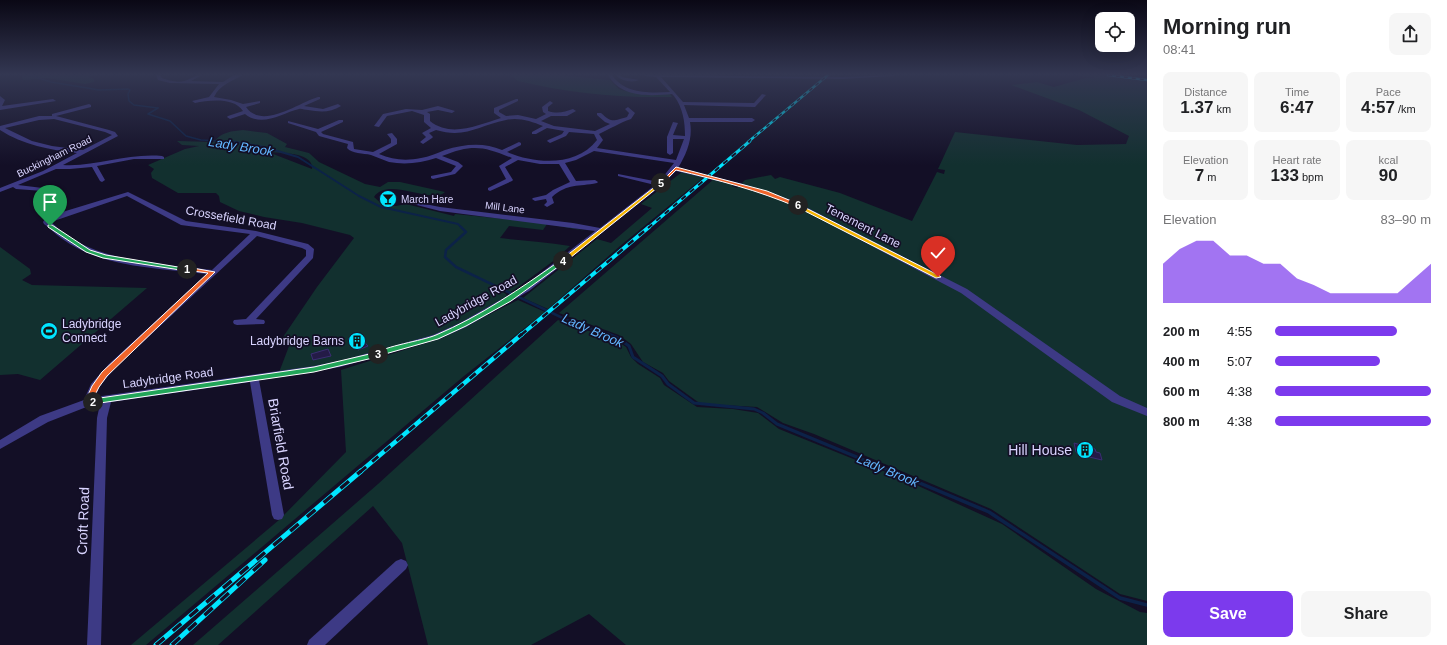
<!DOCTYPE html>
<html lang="en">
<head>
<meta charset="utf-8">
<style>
  body { margin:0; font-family:Arial,sans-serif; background:#f6f6f6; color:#202124; height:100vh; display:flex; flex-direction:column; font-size:15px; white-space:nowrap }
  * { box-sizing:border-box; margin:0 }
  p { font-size:13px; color:#757577 }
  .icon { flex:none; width:22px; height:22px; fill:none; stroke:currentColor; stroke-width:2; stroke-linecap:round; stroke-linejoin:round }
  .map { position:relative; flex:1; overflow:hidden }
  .details { display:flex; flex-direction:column; background:#fff; width:300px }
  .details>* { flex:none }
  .buttons { position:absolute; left:1095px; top:12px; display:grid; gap:8px }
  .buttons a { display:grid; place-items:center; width:40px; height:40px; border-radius:8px; background:#fff; box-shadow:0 4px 16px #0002; font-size:20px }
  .pin { position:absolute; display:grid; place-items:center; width:34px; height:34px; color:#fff; margin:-41px -17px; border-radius:50% 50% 50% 0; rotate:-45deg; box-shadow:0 0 4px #0007 }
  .pin .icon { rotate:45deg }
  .km { position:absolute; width:20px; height:20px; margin:-10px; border-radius:50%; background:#222; color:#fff; font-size:11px; line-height:20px; text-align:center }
  .round { display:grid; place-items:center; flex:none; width:42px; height:42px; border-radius:8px; background:#f6f6f6 }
  .headline { display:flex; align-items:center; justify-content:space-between; height:68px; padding:0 16px }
  h1 { font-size:22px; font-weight:600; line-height:30px }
  .metrics { display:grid; grid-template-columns:repeat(3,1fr); gap:6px; height:68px; padding:4px 16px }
  .metrics div { display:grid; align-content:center; border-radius:8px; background:#f6f6f6; text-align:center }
  .metrics b { font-size:17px; font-weight:600 }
  .metrics small { font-size:11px; font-weight:400 }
  .metrics p { font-size:11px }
  .chart { height:112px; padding:8px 16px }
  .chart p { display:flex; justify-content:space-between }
  .chart svg { width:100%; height:72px; margin-top:4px; fill:#7c3aed; opacity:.7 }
  .cta { display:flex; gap:8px; margin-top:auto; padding:8px 16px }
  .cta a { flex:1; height:46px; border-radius:8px; background:#7c3aed; color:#fff; font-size:16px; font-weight:600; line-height:46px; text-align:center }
  .cta a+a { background:#f6f6f6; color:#202124 }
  ul { padding:0 16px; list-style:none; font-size:13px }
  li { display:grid; grid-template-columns:64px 48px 1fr; align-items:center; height:30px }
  li i { height:10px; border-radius:5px; background:#7c3aed }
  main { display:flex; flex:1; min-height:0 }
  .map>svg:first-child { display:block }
</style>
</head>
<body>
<main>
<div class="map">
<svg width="1147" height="645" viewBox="0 0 1147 645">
  <rect width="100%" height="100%" fill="#130f26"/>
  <g fill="#12302f" fill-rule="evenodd">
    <path d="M22,75H93L89,77L94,79V82L85,84L47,78L24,80L22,79Z"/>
    <path d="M513,75H558L610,80L619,89L625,91L647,94H670L672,97C620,98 568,93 518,81L511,76Z"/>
    <path d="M1076,75H1106L1147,80V601L1120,594L991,509L814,434L783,423L757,407L705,404L698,402L669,381L663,373L643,362L631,344L619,335L559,313L714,179L734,184L732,186L737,188L745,180L771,175L775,179L780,177L840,193L912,221L937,172L944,174L945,170L938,169L955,132L1077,145L1126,144L1129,136L1079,110L1011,85L1037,82L1054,87L1085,78H1094Z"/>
    <path d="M243,130L267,133L287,144L285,147L309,153L319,162L365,184L380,187L388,182H400L445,192C431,205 388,176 374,197L383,205L396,206L406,204L454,216L455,214L556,224L586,231L547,224L543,230L509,226L500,238C524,241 546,242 570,246L556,259L514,290L508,293L500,290L506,294L508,300L436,337L371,356L278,375L291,341L281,340L317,287L354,238L350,235L302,223L264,217L239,211L220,202L219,196L216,193H178L152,178L151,173L154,169L148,165L185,149L199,146L182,145L177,141L214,142C221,132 232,131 243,130ZM268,152C280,153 314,152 312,169Z"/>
    <path d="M682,172L704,177L620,246L548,309L523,298L597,239L611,243L652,208L641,204Z"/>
    <path d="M0,247L30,269L31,274L22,280L32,285L147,288L40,380L18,374L0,375Z"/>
    <path d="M518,300L545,312L464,376L146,645H131L279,520L346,452L341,370L442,338Z"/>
    <path d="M558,320L617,341L626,347L631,357L638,364L660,378L664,385L697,407L733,409L758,413L779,429L903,479L1002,524L1096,589L1140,612L1147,613V645H626L589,614L531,645H428L402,543L373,506L218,645H193L378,484Z"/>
  </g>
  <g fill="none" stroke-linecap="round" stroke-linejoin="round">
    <g stroke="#0c2248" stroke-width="1.5">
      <path d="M29,75L51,82L99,90L128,89L130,90L128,94L129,101L134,105L158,108"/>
      <path d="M158,108L148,114L170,121L186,136L201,140L236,142"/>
    </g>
    <path stroke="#0c2248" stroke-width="2" d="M230,141L264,147L298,157L359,196L381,207L458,224L462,228"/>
    <path stroke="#0c2248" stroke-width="2.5" d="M461,227L466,232L446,250L445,257L456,267L571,322L610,335"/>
    <path stroke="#0c2248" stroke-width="3" d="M608,334L618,338L629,346L633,357L662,376L668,384L694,403L754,409L763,413L777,424L893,472"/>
    <path stroke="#0c2248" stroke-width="3.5" d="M891,471L989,512L1120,598L1147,605"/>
  </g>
  <g fill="#241b47" stroke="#3b2d73">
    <path d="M358,335L368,346L358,350L348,339Z"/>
    <path d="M328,349L331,356L313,360L311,354Z"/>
    <path d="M1074,443L1095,449L1096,452L1100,453L1102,460L1081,455L1080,457L1076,452Z"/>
  </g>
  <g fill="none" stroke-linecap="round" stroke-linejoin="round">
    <g fill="#3d3a85" fill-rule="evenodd">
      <path d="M156,75H160L162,78C168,80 177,83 184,81C191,79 195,75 202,75L191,81L223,82L234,75H242C232,82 220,84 214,97L231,100L243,104L260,101V103L246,107C262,130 298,103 318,97H320V99L304,106L323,109L338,104L341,106C330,113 320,112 308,110C305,110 301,108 299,109C282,113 262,128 245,114L230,119L227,117L228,116L243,111C234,97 209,100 195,103L192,101L209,97L219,84L170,83L158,80Z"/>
      <path d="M608,75H612C625,94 648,93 670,92L656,77L646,76L644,75L843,77L895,75L893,76L843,79L661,77L683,102L754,103L762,94L766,95L755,107L684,105L689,118H752L755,120L752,122H690C693,138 687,153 678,168L743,184L794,201L967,289L1120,396L1147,408V416L1112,402L961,293L790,203L739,186L676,171L662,185L529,291L466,327L439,339L340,367L259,380L284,515L282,519L278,520L274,519L272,515L250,382L111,402L107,418L101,645H87L97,418L100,404L89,406L48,422L0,449V440L40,416L84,400L91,384L109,364L207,274C159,268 101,268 61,238C55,234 50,228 44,224L43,222L46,217L128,192L186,221L256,231L308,244L314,249L313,258L256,319L264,320L265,322L264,324L237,325L234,324L233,322L234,320L246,319L306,256V250L302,248L257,236L115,368L99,387L95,397L314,366L340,361L433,335L460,323L523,287L595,231L440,211L405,202V200L440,207L573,223L600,228L655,185L618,176V174L659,182L674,163L594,151L576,160L565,163L576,181L595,180L598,182L597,183C578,187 568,183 552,197L554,203L547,207L544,205L547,202L546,199L535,201L532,199L533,198L546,195L553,190L570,182L559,164H540L518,160L505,167L513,180L512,181L490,191L488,190V188L506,179L499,166L512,158C483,146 472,144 442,156L458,162L463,166L455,174L433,179L431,178V176L451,172L456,166L436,158C421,163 405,165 389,162C383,160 377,157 371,155C363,153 352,154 347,148L348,144L319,136L316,132L288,123V121L318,129L339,120H343V122L321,132L323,134L353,142L354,149L373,152L391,143V139L387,134L392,133L397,139V144L379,154C393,160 406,161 421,158C429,157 437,153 445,150C464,144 484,142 502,150L519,142L521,143V145L507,152C536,164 576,167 597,140L594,134L569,132L566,136L550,143L547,141L548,140L562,134L564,131L547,128L536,134H532V132L543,126C531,121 518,117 506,120C479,125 466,139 436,130L429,133L433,137L432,138L423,144L420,142L426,137L422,133L431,128L424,122V115L412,111L387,116L379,127L374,126L383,114L406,109L422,110L438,106L455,111L452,113L438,110L427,112L430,114V121C451,138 478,125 501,118L494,113V108L516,99H518V101L499,110V112L506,116L518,115L536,119L546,114L543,112L542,107L550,101L553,103L548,107V111C557,114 565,112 573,109L576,111L567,116H551L541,121L554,126L595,131L610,124L605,122L597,115V113H601C612,123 613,121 627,117L629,113L625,109L628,107L635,113L631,119C619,123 610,129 599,134L603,140L597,148L676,160L684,139H673V153L670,155L667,153V137L673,122L678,123L673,135L685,136C685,122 683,108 674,96L672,94C649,96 621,98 608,75ZM127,196L181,225L250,234L212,270C163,264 110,263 67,236C61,232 56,226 51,222Z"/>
      <path d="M616,75H620L622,77L639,80C633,83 620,81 616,75Z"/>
      <path d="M0,96L5,100L2,106L53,99L56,101L0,110Z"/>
      <path d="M89,104L91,105V107L56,116L109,130L115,132L118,136L63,165C97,167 126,153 162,156L164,157V159H134L97,166L105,180L102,182L100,181L92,167L70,169H56L18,185L51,189V191L42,197L39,195L43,191L16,189L13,187L0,192V188L43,171L77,153C50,150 23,145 0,130V126L39,116H52V114ZM54,119L105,132L112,135L83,150L52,146L32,141L5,128L39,120Z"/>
      <path d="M401,559L406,561L408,565L406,569L325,645H307L309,640L396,561Z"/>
    </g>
    <g stroke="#00e5ff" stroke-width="2.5">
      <g id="rail-far4">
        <path d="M1108,75L1147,80"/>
        <path d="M748,142L828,75"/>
      </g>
    </g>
    <g stroke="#00e5ff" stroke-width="3">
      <path id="rail-far3" d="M648,228L750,141"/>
    </g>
    <g stroke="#00e5ff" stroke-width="4">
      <path id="rail-far2" d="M521,335L649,227"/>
    </g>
    <g stroke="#00e5ff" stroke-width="4.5">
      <path id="rail-far1" d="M360,472L522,334"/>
    </g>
    <g stroke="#00e5ff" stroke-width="5">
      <g id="rail">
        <path d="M156,645L361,471"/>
        <path d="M172,645L265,560"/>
      </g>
    </g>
    <use href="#rail-far4" stroke="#130f26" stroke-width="1.5" stroke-dasharray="4" stroke-linecap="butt"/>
    <use href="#rail-far3" stroke="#130f26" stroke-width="2" stroke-dasharray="5.5" stroke-linecap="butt"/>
    <use href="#rail-far2" stroke="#130f26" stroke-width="2.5" stroke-dasharray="7" stroke-linecap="butt"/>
    <use href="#rail-far1" stroke="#130f26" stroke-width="3" stroke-dasharray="8" stroke-linecap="butt"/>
    <use href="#rail" stroke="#130f26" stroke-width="3.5" stroke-dasharray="11" stroke-linecap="butt"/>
  </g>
  <linearGradient id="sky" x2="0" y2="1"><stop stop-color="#0a0815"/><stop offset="0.45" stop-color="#333752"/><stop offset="1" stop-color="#333752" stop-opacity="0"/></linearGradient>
  <rect width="1147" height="165" fill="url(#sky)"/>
  <path fill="#22a559" stroke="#fff" d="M48,225H52L90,250L106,255L190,269L187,271L103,258L86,252L48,227Z"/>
  <path fill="#f0652b" stroke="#fff" d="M187,267L215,272L107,376L99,387L93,399L97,402L95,403L86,404L85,402L92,386L102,372L208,273L185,270Z"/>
  <path fill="#22a559" stroke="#fff" d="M378,352L382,354L381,356L314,372L93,404L89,402L93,399L314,367Z"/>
  <path fill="#22a559" stroke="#fff" d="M561,260L566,261L511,301L466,326L438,339L378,356L375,354C384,346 422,341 436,335C481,316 521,288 561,260Z"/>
  <path fill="#f5b400" stroke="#fff" d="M661,182L662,184L565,262H561V260Z"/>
  <path fill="#f0652b" stroke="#fff" d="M676,167L767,191L801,205L797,207C757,190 718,180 676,170L662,184H659Z"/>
  <path fill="#f5b400" stroke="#fff" d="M798,204L940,276L941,277L936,278L797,207Z"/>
  <defs>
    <g id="bar-disc" transform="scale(0.9)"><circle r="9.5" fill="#00e5ff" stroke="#130f26"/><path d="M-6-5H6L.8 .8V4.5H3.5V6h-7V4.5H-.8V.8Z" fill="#111"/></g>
    <g id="stadium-disc" transform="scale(0.9)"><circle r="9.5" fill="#00e5ff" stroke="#130f26"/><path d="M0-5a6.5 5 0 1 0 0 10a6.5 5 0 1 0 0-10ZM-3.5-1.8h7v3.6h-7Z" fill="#111"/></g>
    <g id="building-disc" transform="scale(0.9)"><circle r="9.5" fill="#00e5ff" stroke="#130f26"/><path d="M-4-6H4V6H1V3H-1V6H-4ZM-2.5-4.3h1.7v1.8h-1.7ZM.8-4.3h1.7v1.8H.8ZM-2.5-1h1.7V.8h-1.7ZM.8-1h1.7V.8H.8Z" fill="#111"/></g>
  </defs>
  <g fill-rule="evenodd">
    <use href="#bar-disc" x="388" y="199"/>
    <use href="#stadium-disc" x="49" y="331"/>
    <use href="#building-disc" x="357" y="341"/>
    <use href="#building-disc" x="1085" y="450"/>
  </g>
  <g text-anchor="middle" stroke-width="3.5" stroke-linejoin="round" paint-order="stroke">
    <g font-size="10" fill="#d9d4ff" stroke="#130f26">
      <text transform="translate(54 156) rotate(-26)" y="4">Buckingham Road</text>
      <text transform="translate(505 207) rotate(7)" y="4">Mill Lane</text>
    </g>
    <g font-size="10" fill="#d9d4ff" stroke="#130f26" text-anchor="start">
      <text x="401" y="203">March Hare</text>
    </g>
    <g font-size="12" fill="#d9d4ff" stroke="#130f26">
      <text transform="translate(231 218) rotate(10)" y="4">Crossefield Road</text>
      <text transform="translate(863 226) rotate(27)" y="4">Tenement Lane</text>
      <text transform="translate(476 301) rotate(-29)" y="4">Ladybridge Road</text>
      <text transform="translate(168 378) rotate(-8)" y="4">Ladybridge Road</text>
    </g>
    <g font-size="12" fill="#d9d4ff" stroke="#130f26" text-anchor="start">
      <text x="62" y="328">Ladybridge<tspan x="62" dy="14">Connect</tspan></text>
      <text x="344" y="345" text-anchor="end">Ladybridge Barns</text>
    </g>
    <g font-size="13" font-style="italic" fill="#62b6ff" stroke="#130f26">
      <text transform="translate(241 146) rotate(9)" y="5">Lady Brook</text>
      <text transform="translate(593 330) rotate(24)" y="5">Lady Brook</text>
      <text transform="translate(888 470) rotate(23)" y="5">Lady Brook</text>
    </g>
    <g font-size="14" fill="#d9d4ff" stroke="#130f26">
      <text transform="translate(281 444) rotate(80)" y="5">Briarfield Road</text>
      <text transform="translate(83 521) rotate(-88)" y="5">Croft Road</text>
    </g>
    <g font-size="14" fill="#d9d4ff" stroke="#130f26" text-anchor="end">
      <text x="1072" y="455">Hill House</text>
    </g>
  </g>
</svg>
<div class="buttons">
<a><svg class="icon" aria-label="locate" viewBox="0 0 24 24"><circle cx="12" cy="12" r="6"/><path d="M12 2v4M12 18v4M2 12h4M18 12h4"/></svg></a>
</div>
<div class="pin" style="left:50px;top:226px;background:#1e9e55"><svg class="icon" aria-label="arrive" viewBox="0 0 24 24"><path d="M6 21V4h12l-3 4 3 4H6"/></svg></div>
<div class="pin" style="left:938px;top:277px;background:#d93025"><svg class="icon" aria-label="check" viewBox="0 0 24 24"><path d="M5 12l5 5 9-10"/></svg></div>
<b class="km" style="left:187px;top:269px">1</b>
<b class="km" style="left:93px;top:402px">2</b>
<b class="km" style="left:378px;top:354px">3</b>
<b class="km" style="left:563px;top:261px">4</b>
<b class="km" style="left:661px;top:183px">5</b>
<b class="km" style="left:798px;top:205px">6</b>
</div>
<section class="details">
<div class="headline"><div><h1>Morning run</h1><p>08:41</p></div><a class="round"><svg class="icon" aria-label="share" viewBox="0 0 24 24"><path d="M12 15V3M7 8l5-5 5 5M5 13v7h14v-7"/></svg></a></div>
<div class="metrics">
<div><p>Distance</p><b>1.37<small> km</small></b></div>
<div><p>Time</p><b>6:47</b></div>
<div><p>Pace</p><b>4:57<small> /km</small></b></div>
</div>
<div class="metrics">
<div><p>Elevation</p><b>7<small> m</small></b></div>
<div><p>Heart rate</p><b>133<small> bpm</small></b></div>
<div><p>kcal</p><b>90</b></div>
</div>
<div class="chart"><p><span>Elevation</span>83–90 m</p>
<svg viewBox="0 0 160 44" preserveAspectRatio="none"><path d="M0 44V20L10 11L20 6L30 6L40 15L50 15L60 20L70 20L80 29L90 33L100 38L110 38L120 38L130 38L140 38L150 29L160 20V44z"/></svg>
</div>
<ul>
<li><b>200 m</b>4:55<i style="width:78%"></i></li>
<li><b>400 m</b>5:07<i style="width:67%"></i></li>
<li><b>600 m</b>4:38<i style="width:100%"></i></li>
<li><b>800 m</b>4:38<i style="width:100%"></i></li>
</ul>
<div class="cta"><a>Save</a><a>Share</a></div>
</section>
</main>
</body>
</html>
